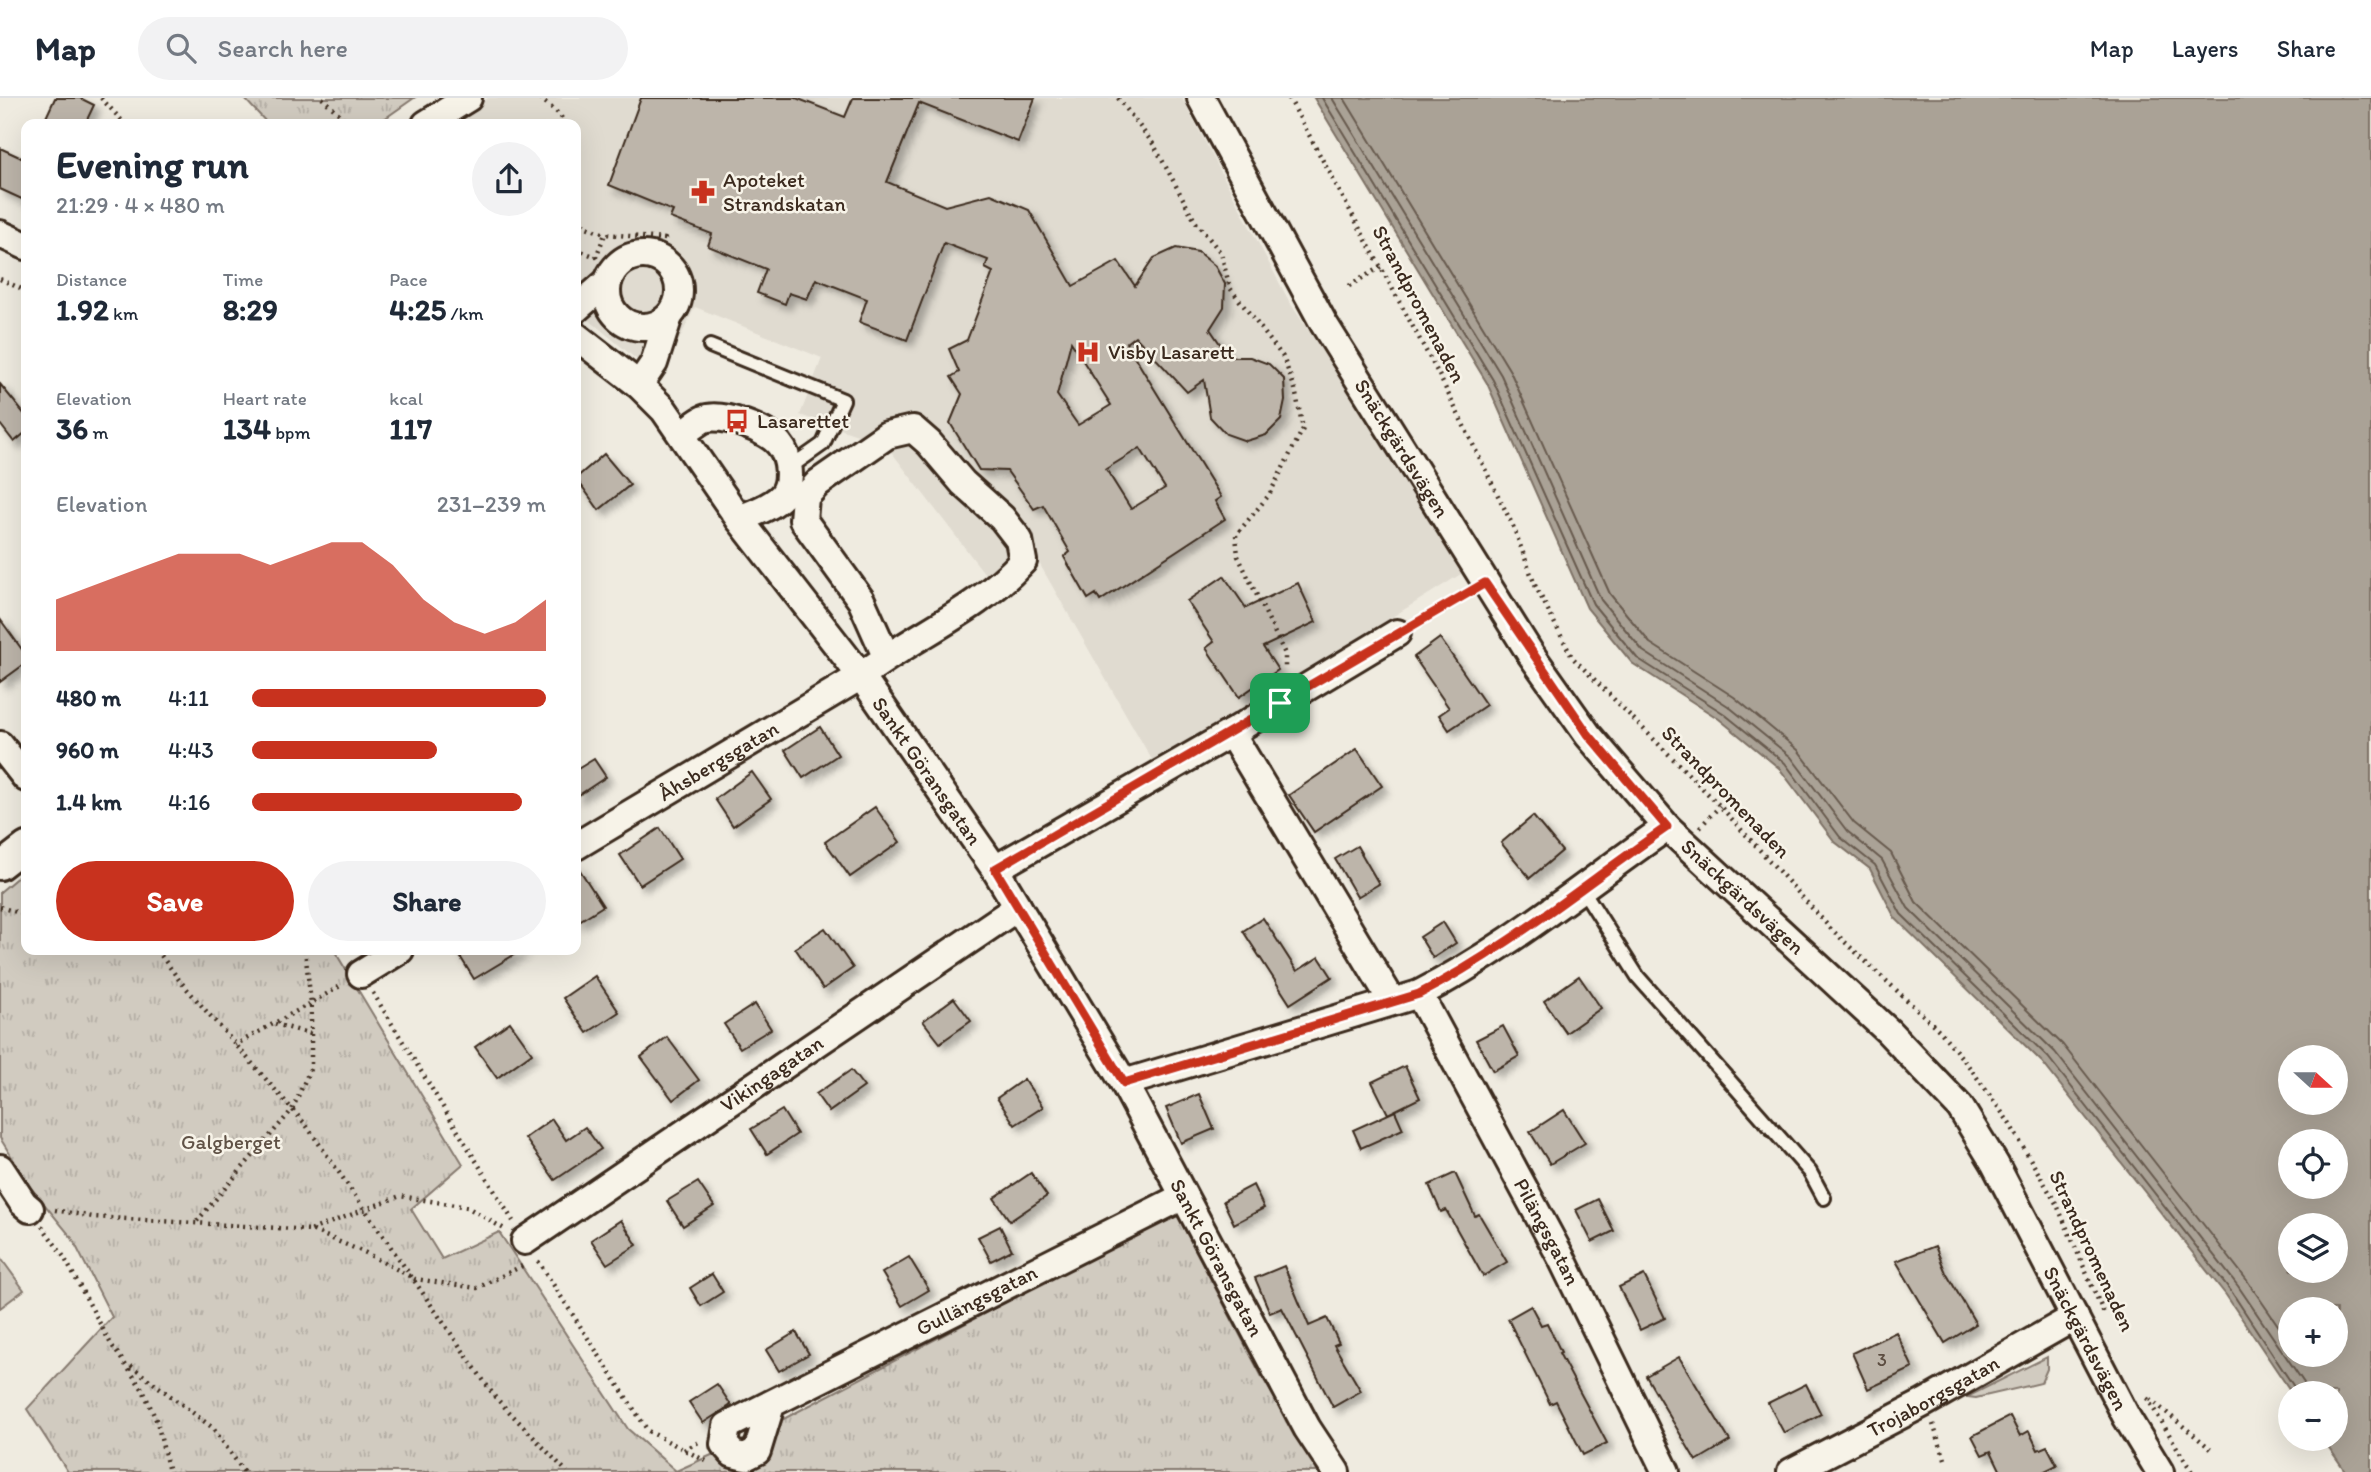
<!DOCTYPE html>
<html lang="en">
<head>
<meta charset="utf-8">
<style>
  body { margin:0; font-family:Itim,sans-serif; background:#f2f2f3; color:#1f2937; height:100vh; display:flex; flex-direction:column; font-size:26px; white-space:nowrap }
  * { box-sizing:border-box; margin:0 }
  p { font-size:23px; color:#747a83 }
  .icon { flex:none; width:38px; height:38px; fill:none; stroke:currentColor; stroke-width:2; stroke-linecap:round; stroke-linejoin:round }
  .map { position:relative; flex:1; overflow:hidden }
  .panel { position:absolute; left:21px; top:21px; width:560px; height:836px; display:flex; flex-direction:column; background:#fff; border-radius:14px; box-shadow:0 7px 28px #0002 }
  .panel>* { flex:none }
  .needle { width:46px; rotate:111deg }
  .controls { position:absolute; left:2278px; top:947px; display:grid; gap:14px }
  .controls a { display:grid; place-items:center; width:70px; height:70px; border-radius:50%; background:#fff; box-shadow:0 7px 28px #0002; font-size:35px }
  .pin { position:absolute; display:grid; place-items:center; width:60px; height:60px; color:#fff; margin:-30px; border-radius:14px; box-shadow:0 4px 10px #0006 }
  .round { display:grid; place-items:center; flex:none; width:74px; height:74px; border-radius:37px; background:#f2f2f3 }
  .headline { display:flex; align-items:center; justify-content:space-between; height:119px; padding:0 35px }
  h1 { font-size:38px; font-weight:700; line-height:52px }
  .stats { display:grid; grid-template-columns:repeat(3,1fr); gap:10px; height:119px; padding:7px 35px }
  .stats div { display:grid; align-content:center }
  .stats b { font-size:30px; font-weight:700 }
  .stats small { font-size:19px; font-weight:400 }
  .stats p { font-size:19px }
  .chart { height:196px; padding:14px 35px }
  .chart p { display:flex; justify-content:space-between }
  .chart svg { width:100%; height:126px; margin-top:7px; fill:#c8321e; opacity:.7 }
  .button { display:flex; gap:14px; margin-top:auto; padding:14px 35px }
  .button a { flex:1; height:80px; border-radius:42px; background:#c8321e; color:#fff; font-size:28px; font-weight:700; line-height:80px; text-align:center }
  .button a+a { background:#f2f2f3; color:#1f2937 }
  ul { padding:0 35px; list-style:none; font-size:23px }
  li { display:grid; grid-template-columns:112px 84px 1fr; align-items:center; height:52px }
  li i { height:18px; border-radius:9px; background:#c8321e }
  header { display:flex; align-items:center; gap:42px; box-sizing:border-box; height:98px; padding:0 35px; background:#fff; border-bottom:2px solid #e0e1e3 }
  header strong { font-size:33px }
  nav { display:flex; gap:38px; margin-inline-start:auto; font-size:24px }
  .search { width:490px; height:63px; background:#f2f2f3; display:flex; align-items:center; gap:18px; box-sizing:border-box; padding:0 24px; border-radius:38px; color:#747a83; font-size:26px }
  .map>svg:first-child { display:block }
</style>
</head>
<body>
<header>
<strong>Map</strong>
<div class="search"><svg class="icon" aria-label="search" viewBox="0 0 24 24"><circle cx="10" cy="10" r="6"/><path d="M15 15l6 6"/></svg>Search here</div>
<nav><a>Map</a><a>Layers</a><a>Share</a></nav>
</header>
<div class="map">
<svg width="2371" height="1374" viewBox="0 0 2371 1374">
  <defs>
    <pattern id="park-tufts" width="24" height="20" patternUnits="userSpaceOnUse" patternTransform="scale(1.75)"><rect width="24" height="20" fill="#d1cbc0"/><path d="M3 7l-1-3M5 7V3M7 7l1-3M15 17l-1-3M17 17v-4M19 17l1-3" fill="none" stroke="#b4aea5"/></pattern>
    <filter id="shadow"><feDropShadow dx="6" dy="6" stdDeviation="3.5" flood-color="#0004"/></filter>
  </defs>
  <rect width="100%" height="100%" fill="#efebe0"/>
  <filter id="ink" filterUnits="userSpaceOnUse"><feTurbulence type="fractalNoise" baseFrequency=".0143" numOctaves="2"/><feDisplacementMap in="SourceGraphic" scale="14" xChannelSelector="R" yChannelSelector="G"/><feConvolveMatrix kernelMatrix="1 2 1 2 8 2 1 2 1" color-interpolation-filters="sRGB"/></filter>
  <g filter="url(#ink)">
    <path fill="#e0dbd0" d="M488,0H1182L1290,205L1396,362L1461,476L1155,667L1039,465L991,484L886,347L800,317L822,260L695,209L660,281L576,211V26H455Z"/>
    <g fill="#d1cbc0" stroke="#867a6f" stroke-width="2">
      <path d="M0,1159L24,1192L0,1210Z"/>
      <path d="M2047,1259V1271L2041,1285L1976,1300L1967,1299Z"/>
    </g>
    <g fill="url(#park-tufts)" stroke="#867a6f" stroke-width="2">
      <path d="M244,0H414L377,26H268Z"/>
      <path d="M26,772V852H334L463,1066L411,1111L442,1161L499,1134L628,1331L676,1373L734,1347L1176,1115L1262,1279L1320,1374H68L27,1311L112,1219L72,1140L31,1090L0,1040V794Z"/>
    </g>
    <path fill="#aaa296" stroke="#7e7266" stroke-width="2" fill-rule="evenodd" d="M1314,0H2371V1374H2346L2323,1341L2336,1340V1295H2292L2226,1197L2042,964L1895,820L1870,771L1835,744L1779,670L1719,621L1632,565L1587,510L1487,285ZM2291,959H2336V1004H2291ZM2291,1043H2336V1088H2291ZM2291,1127H2336V1172H2291ZM2291,1211H2336V1256H2291Z"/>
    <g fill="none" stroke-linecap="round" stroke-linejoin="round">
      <g stroke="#675a4e" stroke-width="2">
        <path d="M1322,0L1493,282L1593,506L1637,560L1723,615L1785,665L1840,739L1875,767L1901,816L2048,959L2231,1193L2298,1295"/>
        <path d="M1332,0L1501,277L1601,502L1643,553L1728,608L1791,659L1847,733L1882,762L1908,810L2055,954L2238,1188L2304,1285L2307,1295"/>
        <path d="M1344,0L1510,273L1610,496L1650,545L1734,599L1798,652L1854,725L1891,755L1916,804L2063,947L2246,1181L2291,1246"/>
      </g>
    </g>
    <g fill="#bdb5aa" stroke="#3b2a1e" stroke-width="2" fill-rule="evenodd" filter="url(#shadow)">
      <path d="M55,0H80L94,7L85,26H43Z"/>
      <path d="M641,0H796L845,19L853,0H1035L1018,44L919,5L887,84L945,108L991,96L1029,112L1073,188L1118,163L1135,188L1154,160L1176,150L1198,154L1215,168L1225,186L1224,209L1210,231L1229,259H1250L1269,266L1284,281L1285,303L1281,322L1266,337L1246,343L1226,336L1210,319L1204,282L1187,294L1135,238L1126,245L1221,399L1215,403L1225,421L1100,503L1096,496L1088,501L1064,459L1070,454L1043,407L1034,411L1007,373L979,372L950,325L962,296L951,279L959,274L949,251L967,242L993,174L985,170L988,162L944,145L907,242L859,224L867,201L816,181L807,201L789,195L785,206L757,195L766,171L708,148L712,136L670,120L673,113L609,87ZM1071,244L1111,307L1078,327L1057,297ZM1140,350L1165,390L1131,411L1106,371Z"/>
      <path d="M0,50L26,62V103L0,91Z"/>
      <path d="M0,286L26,318V334L14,344L0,326Z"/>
      <path d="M604,356L630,387L599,412L576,380Z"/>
      <path d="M1224,478L1246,510L1298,485L1316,524L1263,549L1278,572L1239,599L1206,550L1214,544L1187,503Z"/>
      <path d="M0,521L26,557V565L0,584Z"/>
      <path d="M1440,540L1486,607L1449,632L1439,617L1449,610L1414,559Z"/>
      <path d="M820,629L838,657L803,680L785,652Z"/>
      <path d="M1357,651L1382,688L1314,734L1289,697Z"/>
      <path d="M594,661L606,679L576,699V672Z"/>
      <path d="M752,674L771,701L733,728L715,701Z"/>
      <path d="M875,709L900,744L850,779L825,744Z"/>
      <path d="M1533,718L1562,753L1530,780L1501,745Z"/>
      <path d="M660,730L680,761L640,787L620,757Z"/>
      <path d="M1357,748L1379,786L1357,799L1335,761Z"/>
      <path d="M576,766L603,808L576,825Z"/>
      <path d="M1263,820L1297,873L1319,859L1332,879L1290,906L1243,833Z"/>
      <path d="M1443,824L1456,845L1433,860L1420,839Z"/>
      <path d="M825,830L853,870L823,891L795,850Z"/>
      <path d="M456,852H522L474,881Z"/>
      <path d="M595,878L619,914L587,935L563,900Z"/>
      <path d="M1579,878L1601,910L1566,935L1544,903Z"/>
      <path d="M954,900L971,923L940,945L923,923Z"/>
      <path d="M755,906L771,931L740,950L724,926Z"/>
      <path d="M510,924L532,955L497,980L475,949Z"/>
      <path d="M1503,928L1519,958L1493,973L1476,942Z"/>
      <path d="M667,939L699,982L673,1002L641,959Z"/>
      <path d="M1405,968L1420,1000L1388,1016L1372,984Z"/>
      <path d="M851,972L864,989L829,1014L816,996Z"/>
      <path d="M1024,981L1043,1009L1015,1027L997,1000Z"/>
      <path d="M1199,996L1214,1031L1181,1045L1166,1010Z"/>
      <path d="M782,1012L797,1036L767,1056L751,1031Z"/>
      <path d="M1564,1012L1585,1045L1550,1066L1530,1034Z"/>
      <path d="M1395,1013L1403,1031L1361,1050L1353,1032Z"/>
      <path d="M552,1021L566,1042L585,1029L601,1051L555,1082L525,1040Z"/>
      <path d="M1031,1075L1047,1098L1010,1123L994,1100Z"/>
      <path d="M1455,1075L1475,1118L1479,1116L1507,1164L1483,1178L1446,1112L1441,1114L1429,1087Z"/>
      <path d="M698,1084L714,1108L683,1128L667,1103Z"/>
      <path d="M1253,1087L1264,1110L1234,1126L1223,1103Z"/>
      <path d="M1598,1101L1614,1133L1592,1144L1576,1112Z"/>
      <path d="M621,1122L637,1147L607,1166L591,1142Z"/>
      <path d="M1000,1128L1012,1152L991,1163L978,1139Z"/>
      <path d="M1935,1148L1946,1175L1976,1226L1945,1245L1896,1163Z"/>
      <path d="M909,1159L929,1192L902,1208L882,1175Z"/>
      <path d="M1284,1168L1309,1228L1327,1220L1339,1245L1334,1247L1361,1293L1333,1309L1282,1210L1270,1215L1255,1180Z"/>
      <path d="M712,1176L723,1194L701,1208L690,1190Z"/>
      <path d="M1644,1177L1665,1220L1640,1232L1619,1189Z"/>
      <path d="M1531,1208L1541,1227L1547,1225L1561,1254L1559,1255L1607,1345L1583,1357L1556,1303L1550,1306L1508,1221Z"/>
      <path d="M796,1234L809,1256L779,1273L766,1252Z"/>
      <path d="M1896,1234L1913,1270L1868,1291L1852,1255Z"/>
      <path d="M1679,1259L1730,1343L1696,1363L1646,1278Z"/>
      <path d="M717,1286L731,1307L703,1325L689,1304Z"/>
      <path d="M1806,1286L1821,1316L1784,1335L1768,1305Z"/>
      <path d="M2010,1318L2020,1338L2029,1333L2038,1352L2047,1348L2057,1367L2043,1374H2001L1991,1353L1982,1357L1972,1338Z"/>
    </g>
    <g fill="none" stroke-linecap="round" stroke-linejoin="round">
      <g stroke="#3b2a1e" stroke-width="18">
        <g id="service">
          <path d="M710,248L843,302L823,346L789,370"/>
          <path d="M1581,789L1638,879L1810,1074L1824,1100"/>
        </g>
      </g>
      <g stroke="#3b2a1e" stroke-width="32">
        <g id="minor">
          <path id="s1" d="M1201,0L1324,226L1530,555L1588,637L1667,729L1888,933L1960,1009L1995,1066L2127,1320L2160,1374"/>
          <path d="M426,26L468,0"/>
          <path d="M0,136L26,148"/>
          <circle cx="643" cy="193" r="36"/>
          <path d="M576,211L608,183"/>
          <path id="s2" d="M576,238L639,287L664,312L739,421L861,578L995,771L1124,985L1307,1330L1336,1374"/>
          <path d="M639,287L654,265L668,221"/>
          <path d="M682,336C689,332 697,324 704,321C722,314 768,332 779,346C790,359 793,385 782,398C772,409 753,415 739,421"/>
          <path d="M1231,635L1392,903"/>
          <path d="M0,647L26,680"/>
          <path id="s3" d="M576,748L861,578C914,537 978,513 1023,463L1019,442L1002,420L963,385L929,345L913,331L887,337L818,385L805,399L803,422L861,502L886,558"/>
          <path d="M0,768L26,748"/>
          <path d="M995,771L1231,635L1397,535"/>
          <path d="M361,876L400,852"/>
          <path id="s4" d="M1419,896L1562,1161L1666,1374"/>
          <path d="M1124,985L1419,896C1507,851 1586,785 1667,729"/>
          <path d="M0,1070L23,1105L30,1111"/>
          <path id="s5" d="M525,1143L1018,809"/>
          <path id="s6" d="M771,1307L757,1353L745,1359L733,1356L724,1346L727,1328L1182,1099"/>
          <path id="s7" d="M1791,1374L1924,1305L2075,1219"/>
        </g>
      </g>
      <g stroke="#3b2a1e" stroke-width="4.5" stroke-dasharray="2 5" stroke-linecap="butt">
        <path d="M101,0L125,26"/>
        <path d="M322,0L350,26"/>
        <path d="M540,0L560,17L565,26"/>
        <path d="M1118,0L1154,47L1195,123L1221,155L1230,190L1283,259L1295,291L1303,331L1269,397L1236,437L1238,458L1285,556V573"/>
        <path d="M1289,0L1438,275L1513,428L1535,487L1572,559L1720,708L1831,831L1940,933L1971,971L2008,1023L2057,1107L2105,1218"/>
        <path d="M576,91L577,109L584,128L605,136L665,141L660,159"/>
        <path d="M576,151L596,159L605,136"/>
        <path d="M0,181L26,193"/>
        <path d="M1349,188L1382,168"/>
        <path d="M1416,524L1466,496"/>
        <path d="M1700,729L1720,708"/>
        <path d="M0,809L26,817"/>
        <path d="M157,852L180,883L306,1027L495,1299L567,1374"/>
        <path d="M305,852L311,905L342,887"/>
        <path d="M373,895L513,1123"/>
        <path d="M275,926L311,936"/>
        <path d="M55,1112L93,1119L311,1132L366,1155L415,1181L477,1190L524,1167"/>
        <path d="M197,1123L292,1012L311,969V905L235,947"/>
        <path d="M42,1128L64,1159L111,1246L143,1292L157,1324L169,1374"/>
        <path d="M311,1132L400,1098L467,1109L506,1132"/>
        <path d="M538,1163L648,1333L706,1363"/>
        <path d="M131,1268L213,1330L244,1374"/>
        <path d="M2147,1300L2192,1374"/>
        <path d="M2150,1301L2211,1351"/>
        <path d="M1933,1326L1945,1361"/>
        <path d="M684,1352L702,1342"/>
      </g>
      <use href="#service" stroke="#f7f3e8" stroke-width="12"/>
      <use href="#minor" stroke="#f7f3e8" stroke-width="26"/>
    </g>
  </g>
  <g fill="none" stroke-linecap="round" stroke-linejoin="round" filter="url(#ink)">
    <g stroke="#fff" stroke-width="14">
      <path id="route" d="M1485,485L1588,636L1667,729C1586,785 1507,851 1419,896L1124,985L995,771Z"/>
    </g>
    <use href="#route" stroke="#c8321e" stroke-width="9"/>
  </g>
  <defs>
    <g id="pharmacy-bare" transform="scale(1.89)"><path d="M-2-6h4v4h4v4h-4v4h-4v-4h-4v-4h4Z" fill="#c8321e" stroke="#f7f3e8" stroke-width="2.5" paint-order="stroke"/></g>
    <g id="hospital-bare" transform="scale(1.89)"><path d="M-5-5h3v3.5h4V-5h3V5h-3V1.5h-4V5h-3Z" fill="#c8321e" stroke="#f7f3e8" stroke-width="2.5" paint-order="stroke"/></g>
    <g id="bus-bare" transform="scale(1.89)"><path d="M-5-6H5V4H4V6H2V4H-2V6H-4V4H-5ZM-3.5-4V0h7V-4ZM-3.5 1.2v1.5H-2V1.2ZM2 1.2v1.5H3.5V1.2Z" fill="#c8321e" stroke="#f7f3e8" stroke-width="2.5" paint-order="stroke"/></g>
  </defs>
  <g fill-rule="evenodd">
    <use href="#pharmacy-bare" x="703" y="94"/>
    <use href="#hospital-bare" x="1088" y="254"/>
    <use href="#bus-bare" x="737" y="323"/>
  </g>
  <g text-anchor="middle" stroke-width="5" stroke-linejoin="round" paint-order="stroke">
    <g font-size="18" fill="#5c4d41">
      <text x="1882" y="1268">3</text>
    </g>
    <g font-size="21" fill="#3b2a1e" stroke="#f7f3e8" text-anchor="start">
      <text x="723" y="89">Apoteket<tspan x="723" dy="24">Strandskatan</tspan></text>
      <text x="1108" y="261">Visby Lasarett</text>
      <text x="757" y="330">Lasarettet</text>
    </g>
    <g font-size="21" fill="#3b2a1e" stroke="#f7f3e8">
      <text transform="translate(1419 206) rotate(62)" y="7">Strandpromenaden</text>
      <text dy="7" stroke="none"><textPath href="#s1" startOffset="404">Snäckgärdsvägen</textPath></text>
      <text dy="7" stroke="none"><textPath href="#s3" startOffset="166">Åhsbergsgatan</textPath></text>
      <text dy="7" stroke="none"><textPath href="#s2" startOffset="562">Sankt Göransgatan</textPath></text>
      <text transform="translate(1726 694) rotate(46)" y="7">Strandpromenaden</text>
      <text dy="7" stroke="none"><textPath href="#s1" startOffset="970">Snäckgärdsvägen</textPath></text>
      <text dy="7" stroke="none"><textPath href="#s5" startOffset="298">Vikingagatan</textPath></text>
      <text dy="7" stroke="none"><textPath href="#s4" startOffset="270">Pilängsgatan</textPath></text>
      <text transform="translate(2092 1153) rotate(65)" y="7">Strandpromenaden</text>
      <text dy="7" stroke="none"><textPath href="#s2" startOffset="1129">Sankt Göransgatan</textPath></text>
      <text dy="7" stroke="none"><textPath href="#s6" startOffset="385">Gullängsgatan</textPath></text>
      <text dy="7" stroke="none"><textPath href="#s1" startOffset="1536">Snäckgärdsvägen</textPath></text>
      <text dy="7" stroke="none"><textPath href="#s7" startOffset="161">Trojaborgsgatan</textPath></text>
    </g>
    <g font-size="21" fill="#605246" stroke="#f7f3e8">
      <text x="231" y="1051">Galgberget</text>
    </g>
  </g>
</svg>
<div class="controls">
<a><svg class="needle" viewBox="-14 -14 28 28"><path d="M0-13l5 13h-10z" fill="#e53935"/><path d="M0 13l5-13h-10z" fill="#747a83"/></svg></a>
<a><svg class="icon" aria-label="locate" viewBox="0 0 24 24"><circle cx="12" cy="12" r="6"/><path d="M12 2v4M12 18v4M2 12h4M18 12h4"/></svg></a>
<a><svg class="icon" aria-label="layers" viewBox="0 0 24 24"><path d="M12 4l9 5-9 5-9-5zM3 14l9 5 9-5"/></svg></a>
<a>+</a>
<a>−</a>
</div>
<div class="pin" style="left:1280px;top:605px;background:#1e9e55"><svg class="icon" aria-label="arrive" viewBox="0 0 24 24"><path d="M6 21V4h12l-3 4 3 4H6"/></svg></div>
<section class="panel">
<div class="headline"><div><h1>Evening run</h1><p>21:29 · 4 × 480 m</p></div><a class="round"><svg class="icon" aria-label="share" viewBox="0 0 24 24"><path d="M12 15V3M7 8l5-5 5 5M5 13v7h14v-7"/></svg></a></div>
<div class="stats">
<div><p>Distance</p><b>1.92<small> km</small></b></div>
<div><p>Time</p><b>8:29</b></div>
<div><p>Pace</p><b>4:25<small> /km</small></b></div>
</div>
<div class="stats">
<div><p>Elevation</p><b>36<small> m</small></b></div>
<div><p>Heart rate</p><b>134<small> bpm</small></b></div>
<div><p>kcal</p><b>117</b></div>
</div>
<div class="chart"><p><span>Elevation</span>231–239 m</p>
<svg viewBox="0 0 160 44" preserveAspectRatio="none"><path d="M0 44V26L10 22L20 18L30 14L40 10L50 10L60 10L70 14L80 10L90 6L100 6L110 14L120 26L130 34L140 38L150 34L160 26V44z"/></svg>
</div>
<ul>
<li><b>480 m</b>4:11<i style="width:100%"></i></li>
<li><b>960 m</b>4:43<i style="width:63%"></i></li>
<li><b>1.4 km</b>4:16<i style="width:92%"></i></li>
</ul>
<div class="button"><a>Save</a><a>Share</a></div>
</section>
</div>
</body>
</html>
